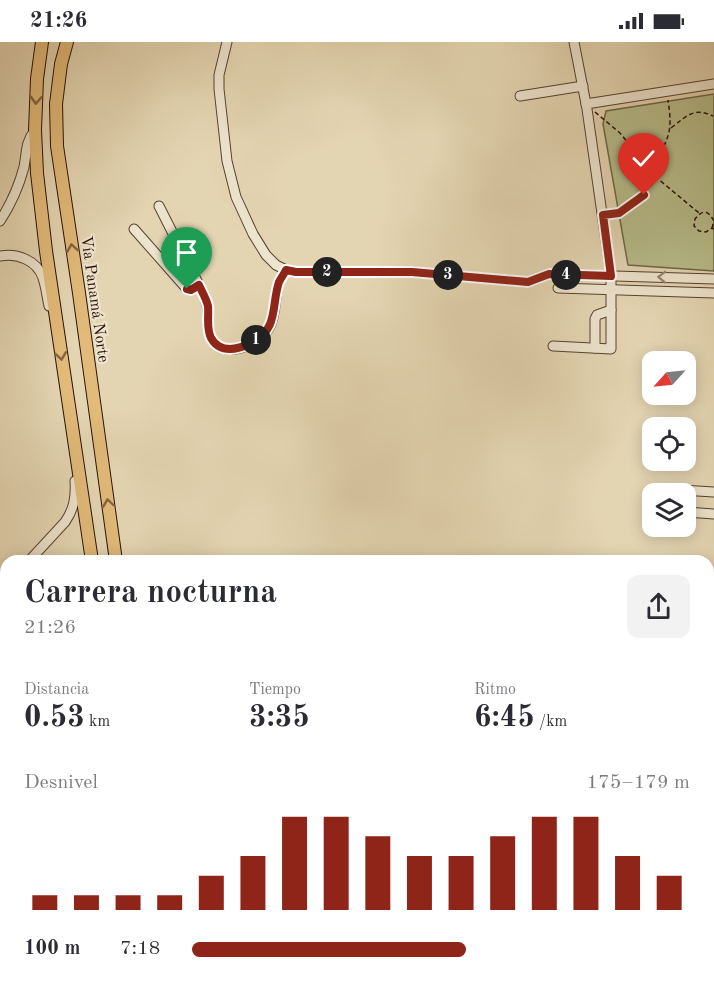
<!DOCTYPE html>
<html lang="es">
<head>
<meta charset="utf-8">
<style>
  body { margin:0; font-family:"Old Standard TT",serif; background:#f2f2f3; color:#2b2b33; height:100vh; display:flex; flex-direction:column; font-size:22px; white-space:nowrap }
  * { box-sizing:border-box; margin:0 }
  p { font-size:20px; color:#7c7c81 }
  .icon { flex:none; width:33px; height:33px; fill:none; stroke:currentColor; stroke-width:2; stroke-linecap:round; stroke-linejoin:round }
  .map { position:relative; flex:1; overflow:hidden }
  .sheet { position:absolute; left:0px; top:513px; width:714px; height:429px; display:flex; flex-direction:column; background:#fff; border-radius:18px 18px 0 0; box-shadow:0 3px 15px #0003 }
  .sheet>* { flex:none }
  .needle { width:39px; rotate:243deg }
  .fabs { position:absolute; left:642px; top:309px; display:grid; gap:12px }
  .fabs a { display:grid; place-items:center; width:54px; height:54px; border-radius:12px; background:#fff; box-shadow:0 3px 15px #0003; font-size:30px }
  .pin { position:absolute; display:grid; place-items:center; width:51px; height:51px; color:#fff; margin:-62px -26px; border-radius:50% 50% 50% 0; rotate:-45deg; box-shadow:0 0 6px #0007 }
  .pin .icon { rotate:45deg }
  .km { position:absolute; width:30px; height:30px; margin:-15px; border-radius:50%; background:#222; color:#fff; font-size:16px; line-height:30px; text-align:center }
  .round { display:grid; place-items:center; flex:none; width:63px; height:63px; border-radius:12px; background:#f2f2f3 }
  .overview { display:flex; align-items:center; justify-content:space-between; height:102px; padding:0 24px }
  h1 { font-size:33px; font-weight:700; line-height:45px }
  .metrics { display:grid; grid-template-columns:repeat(3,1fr); gap:9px; height:102px; padding:6px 24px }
  .metrics div { display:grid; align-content:center }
  .metrics b { font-size:30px; font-weight:700 }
  .metrics small { font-size:16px; font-weight:400 }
  .metrics p { font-size:16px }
  .chart { height:168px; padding:12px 24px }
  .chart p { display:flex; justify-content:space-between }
  .chart svg { width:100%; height:108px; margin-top:6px; stroke:#8f2418; stroke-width:6 }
  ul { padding:0 24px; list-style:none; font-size:20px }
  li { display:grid; grid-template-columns:96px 72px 1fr; align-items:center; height:45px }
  li i { height:15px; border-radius:8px; background:#8f2418 }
  .status { display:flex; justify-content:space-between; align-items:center; height:42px; padding:0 30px; background:#fff; direction:ltr }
  .status svg { height:16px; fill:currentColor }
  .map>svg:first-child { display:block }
</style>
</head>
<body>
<div class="status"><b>21:26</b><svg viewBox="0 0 49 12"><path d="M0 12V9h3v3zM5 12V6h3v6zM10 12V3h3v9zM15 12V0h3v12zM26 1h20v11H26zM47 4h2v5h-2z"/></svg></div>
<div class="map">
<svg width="714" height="942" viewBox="0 0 714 942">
  <rect width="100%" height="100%" fill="#e4d5b2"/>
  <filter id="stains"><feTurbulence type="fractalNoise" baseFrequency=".00333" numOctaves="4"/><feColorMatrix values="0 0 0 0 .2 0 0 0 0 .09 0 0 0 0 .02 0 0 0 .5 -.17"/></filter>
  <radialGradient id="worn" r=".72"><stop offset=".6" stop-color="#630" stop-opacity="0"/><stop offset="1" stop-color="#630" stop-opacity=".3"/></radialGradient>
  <g fill="#b7bc8a" stroke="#706648" stroke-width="1.5">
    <path d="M714,52V229L628,223L603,82L606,69Z"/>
    <path d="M714,913V942H645L659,936H708V915Z"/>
  </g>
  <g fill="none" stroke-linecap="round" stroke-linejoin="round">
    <g stroke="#574130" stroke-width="11">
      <g id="minor">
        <path d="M227,0L219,33V47L227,119L236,155L253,192L266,213L276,223L286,228L296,230H412L528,240L549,232L714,237"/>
        <path d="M520,54L583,44"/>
        <path d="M586,62L714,42"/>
        <path d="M159,164L205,255C207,261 208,267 208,273C209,280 207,289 211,296C222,319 260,303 269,286C277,272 274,255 279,240C281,236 284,232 286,228"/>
        <path d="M0,179C11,162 19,144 24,125C27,109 25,101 35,88"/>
        <path d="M134,187L187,247L191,248L199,243"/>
        <path d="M0,214C17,211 37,218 43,236C46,245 47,255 49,264"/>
        <path d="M558,246L714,251"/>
        <path d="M553,304L611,307V234L587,67L574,0"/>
        <path d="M595,306V277L597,273L611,268"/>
        <path d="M679,452L681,448L714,450"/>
        <path d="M686,470L714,472"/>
        <path d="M29,519L65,480C74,467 76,455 75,439"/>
        <path d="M0,551L6,545"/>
        <path d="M0,568L6,564"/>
        <path d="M708,678L714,658"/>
        <path d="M708,721L714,696"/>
        <path d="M708,858L714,875"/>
        <path d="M708,898L714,913"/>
        <path d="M714,926L709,940L714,939"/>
        <path d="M693,942L709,940"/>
      </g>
    </g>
    <g stroke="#281005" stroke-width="14">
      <g id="major">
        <path d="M42,0L37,37L35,88L37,131L46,209L92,519"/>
        <path d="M67,0L61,22L56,62L57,104L79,251L116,519"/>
        <path d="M166,936L167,942"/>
        <path d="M190,936L192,942"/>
      </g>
    </g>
    <g stroke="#281005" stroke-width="1.5" stroke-dasharray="4.5 3" stroke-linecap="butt">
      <path d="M595,70L620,91L646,123"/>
      <path d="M671,86C687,74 693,65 713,74"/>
      <path d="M653,124C669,95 673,91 668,58"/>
      <path d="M657,136L654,140L650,142L642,138L640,130L646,124H653L657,130V136L699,171"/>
      <path d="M612,172L619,171L644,153L649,142"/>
      <path d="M712,186L714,179C708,168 703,167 695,177L694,184L699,189L706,190L712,186L714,187"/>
    </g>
    <use href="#minor" stroke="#ede4cd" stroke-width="9"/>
    <use href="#major" stroke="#e2ba79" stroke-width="12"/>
  </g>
  <defs><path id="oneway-chevron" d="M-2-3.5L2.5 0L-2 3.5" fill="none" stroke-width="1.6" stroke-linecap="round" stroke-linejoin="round" transform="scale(1.5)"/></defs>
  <g stroke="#85653f">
    <use href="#oneway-chevron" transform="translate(36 58) rotate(93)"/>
    <use href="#oneway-chevron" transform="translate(72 206) rotate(-99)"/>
    <use href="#oneway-chevron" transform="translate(61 314) rotate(82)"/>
    <use href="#oneway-chevron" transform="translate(108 461) rotate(-98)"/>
  </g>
  <use stroke="#948573" href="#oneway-chevron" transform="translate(662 235) rotate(-178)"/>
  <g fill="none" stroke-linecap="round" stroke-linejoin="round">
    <g stroke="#fff" stroke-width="12">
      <path id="route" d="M187,247L191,248L199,243C202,250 206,256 208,264C209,274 206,286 211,296C215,303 222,307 230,307C238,307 245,304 252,301C279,286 271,264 279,240C281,236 284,232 286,228L296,230H412L528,240L549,232L611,234L603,173L619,171L644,153"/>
    </g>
    <use href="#route" stroke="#8f2418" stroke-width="8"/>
  </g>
  <g text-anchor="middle" stroke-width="4.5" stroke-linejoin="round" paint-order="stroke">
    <g font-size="16" fill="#281005" stroke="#ede4cd">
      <text transform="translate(96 257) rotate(82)" y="6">Vía Panamá Norte</text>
    </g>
  </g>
  <rect width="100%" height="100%" filter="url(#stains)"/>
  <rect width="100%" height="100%" fill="url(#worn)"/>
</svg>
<div class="fabs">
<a><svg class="needle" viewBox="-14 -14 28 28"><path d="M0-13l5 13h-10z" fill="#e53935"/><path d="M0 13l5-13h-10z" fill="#7c7c81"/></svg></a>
<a><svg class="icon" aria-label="locate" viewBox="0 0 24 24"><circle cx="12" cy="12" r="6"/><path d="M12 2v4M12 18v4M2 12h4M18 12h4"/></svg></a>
<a><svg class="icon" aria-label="layers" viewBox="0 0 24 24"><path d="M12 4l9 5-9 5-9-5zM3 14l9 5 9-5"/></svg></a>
</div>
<div class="pin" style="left:187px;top:247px;background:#1e9e55"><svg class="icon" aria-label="arrive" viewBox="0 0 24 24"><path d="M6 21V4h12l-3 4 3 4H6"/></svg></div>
<div class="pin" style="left:644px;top:153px;background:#d93025"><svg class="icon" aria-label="check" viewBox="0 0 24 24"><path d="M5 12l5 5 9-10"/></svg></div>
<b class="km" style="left:256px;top:298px">1</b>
<b class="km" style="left:327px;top:230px">2</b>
<b class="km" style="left:448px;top:233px">3</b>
<b class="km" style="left:566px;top:233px">4</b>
<section class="sheet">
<div class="overview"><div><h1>Carrera nocturna</h1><p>21:26</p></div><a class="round"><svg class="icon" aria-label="share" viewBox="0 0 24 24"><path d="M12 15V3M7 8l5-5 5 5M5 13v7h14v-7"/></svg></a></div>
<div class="metrics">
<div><p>Distancia</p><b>0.53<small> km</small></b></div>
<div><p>Tiempo</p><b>3:35</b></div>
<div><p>Ritmo</p><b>6:45<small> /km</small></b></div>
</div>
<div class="chart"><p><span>Desnivel</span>175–179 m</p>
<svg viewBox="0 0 160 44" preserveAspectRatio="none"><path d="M5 44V38M15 44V38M25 44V38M35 44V38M45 44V30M55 44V22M65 44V6M75 44V6M85 44V14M95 44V22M105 44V22M115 44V14M125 44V6M135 44V6M145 44V22M155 44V30"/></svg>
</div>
<ul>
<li><b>100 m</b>7:18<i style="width:55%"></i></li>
</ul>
</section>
</div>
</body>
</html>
